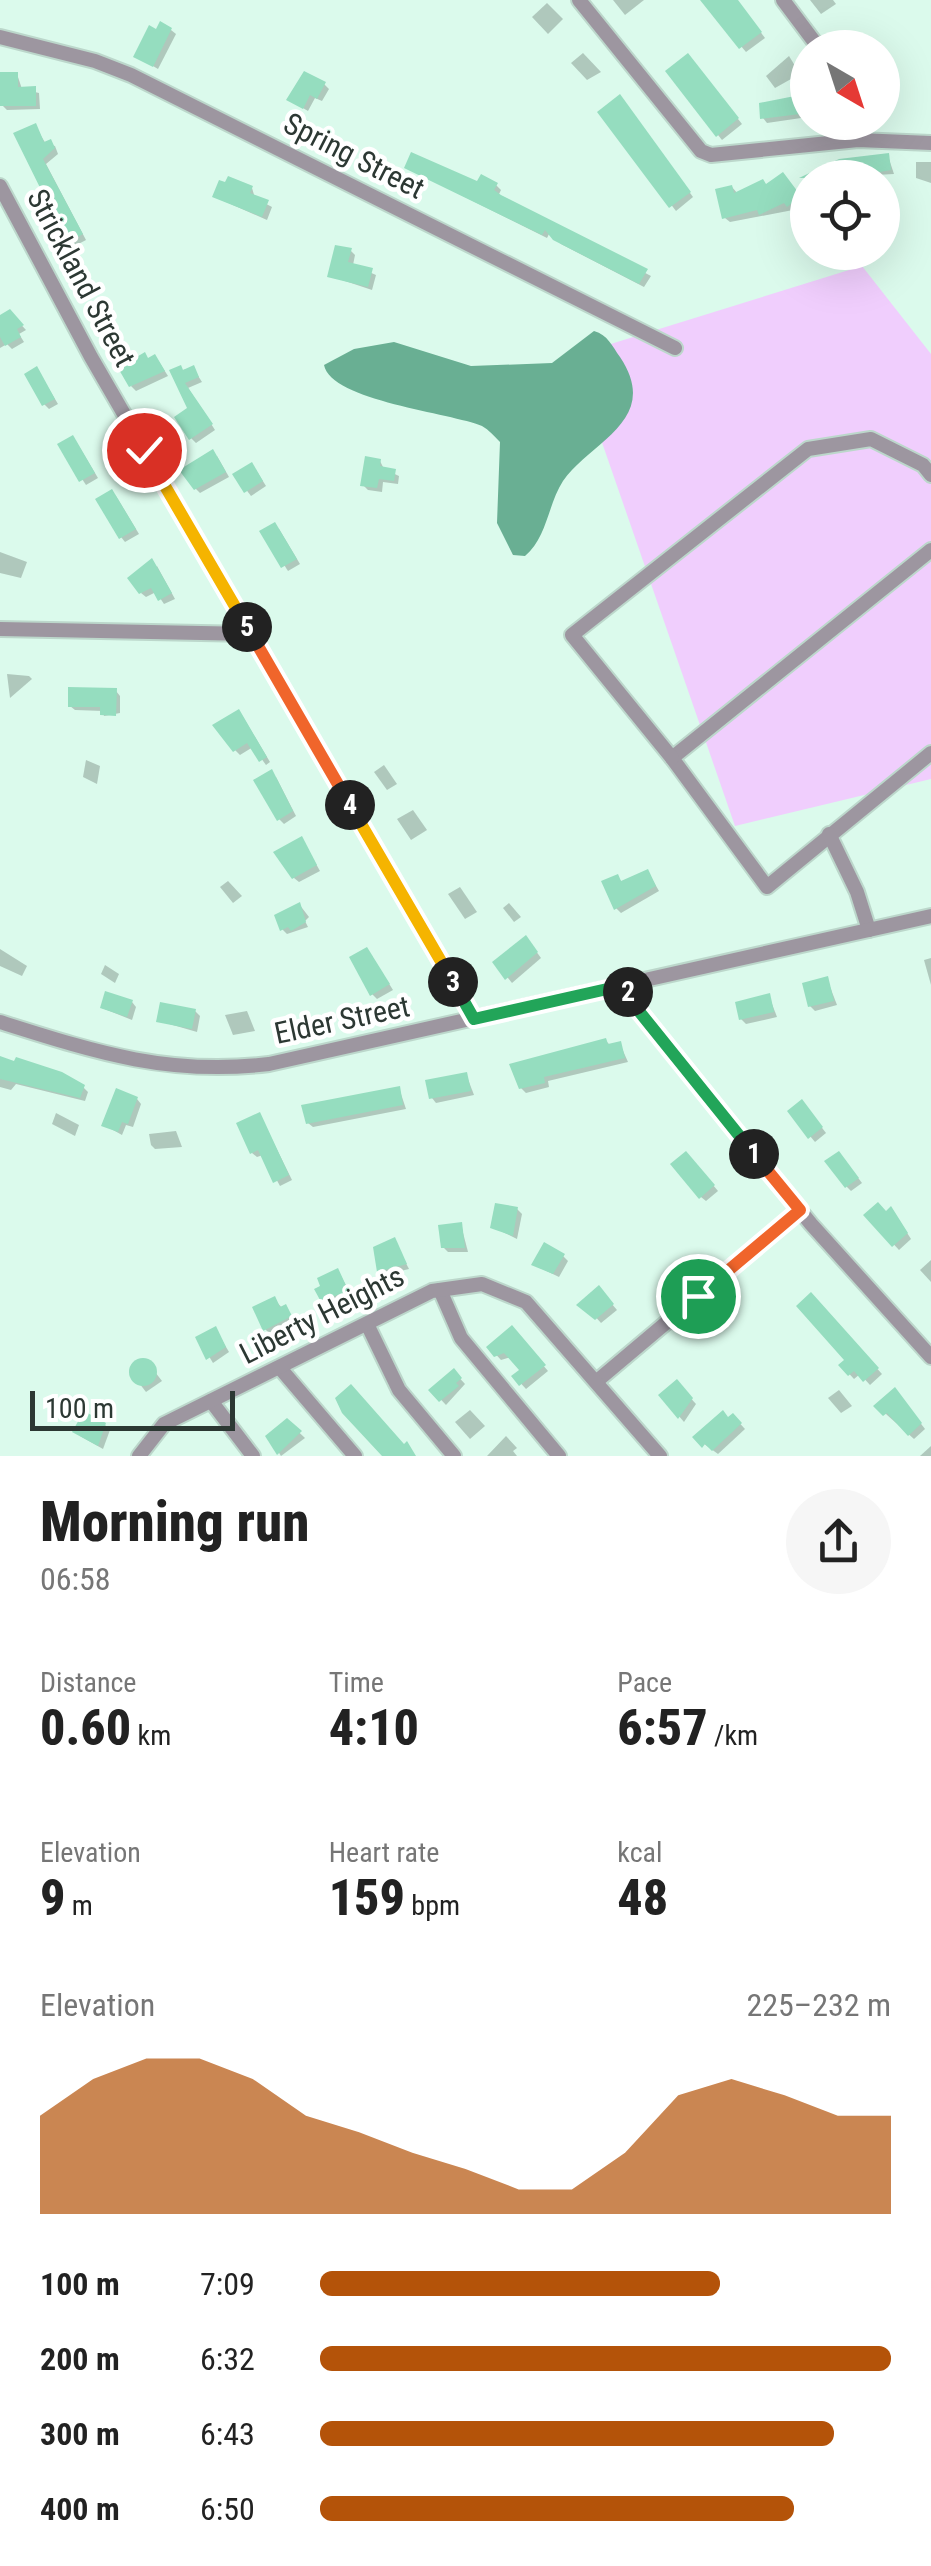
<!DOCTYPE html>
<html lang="en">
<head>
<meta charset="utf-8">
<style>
  body { margin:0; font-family:"Roboto Condensed",sans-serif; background:#f6f6f6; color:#222; height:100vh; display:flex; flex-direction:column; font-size:38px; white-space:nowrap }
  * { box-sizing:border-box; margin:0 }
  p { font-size:32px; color:#767676 }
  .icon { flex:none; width:55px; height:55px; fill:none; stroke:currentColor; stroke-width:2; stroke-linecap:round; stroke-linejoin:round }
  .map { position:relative; height:1456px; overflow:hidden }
  .side { display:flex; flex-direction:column; background:#fff; flex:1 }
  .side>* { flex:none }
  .needle { width:65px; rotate:141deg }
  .buttons { position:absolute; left:790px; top:30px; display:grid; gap:20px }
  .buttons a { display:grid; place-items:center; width:110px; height:110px; border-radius:50%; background:#fff; box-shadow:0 10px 40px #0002; font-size:50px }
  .scale { position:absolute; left:30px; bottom:25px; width:205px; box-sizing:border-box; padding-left:10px; border:5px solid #2c3833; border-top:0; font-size:28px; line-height:35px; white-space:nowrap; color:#2c3833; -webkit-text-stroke:8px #fff; paint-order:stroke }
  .pin { position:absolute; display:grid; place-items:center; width:85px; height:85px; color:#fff; margin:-42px; border:5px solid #fff; border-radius:50%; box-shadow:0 2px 10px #0007 }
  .km { position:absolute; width:50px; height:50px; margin:-25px; border-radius:50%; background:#222; color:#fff; font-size:28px; line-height:50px; text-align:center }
  .round { display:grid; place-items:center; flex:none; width:105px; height:105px; border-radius:52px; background:#f6f6f6 }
  .overview { display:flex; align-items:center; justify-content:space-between; height:170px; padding:0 40px }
  h1 { font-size:55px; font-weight:800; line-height:75px }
  .figures { display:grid; grid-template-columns:repeat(3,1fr); gap:15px; height:170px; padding:10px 40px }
  .figures div { display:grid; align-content:center }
  .figures b { font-size:50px; font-weight:800 }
  .figures small { font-size:28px; font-weight:400 }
  .figures p { font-size:28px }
  .chart { height:280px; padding:20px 40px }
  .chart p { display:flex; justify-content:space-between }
  .chart svg { width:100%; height:180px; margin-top:10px; fill:#b45309; opacity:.7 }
  ul { padding:0 40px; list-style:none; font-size:32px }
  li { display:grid; grid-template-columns:160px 120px 1fr; align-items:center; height:75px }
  li i { height:25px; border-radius:12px; background:#b45309 }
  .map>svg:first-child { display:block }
</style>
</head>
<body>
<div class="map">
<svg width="931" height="1456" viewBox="0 0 931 1456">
  <rect width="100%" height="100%" fill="#dbfaec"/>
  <path fill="#f0cefd" d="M862,266L931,354V779L735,826L572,356Z"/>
  <path fill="#69af93" d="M594,331C608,335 612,346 620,357C662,420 591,441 563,481C548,504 547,538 525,556L513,555L497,523L500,442C494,436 489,430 482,426C452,413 331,401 324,365L354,349L394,342L471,366L552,363Z"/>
  <g fill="#0003">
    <path d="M613,0H644L625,15Z"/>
    <path d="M702,0H737L765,38L746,52Z"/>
    <path d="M810,0H833L836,4L821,14Z"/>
    <path d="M547,3L563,19L548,34L532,17Z"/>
    <path d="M171,30L176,34L158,69L136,56L157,32Z"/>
    <path d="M583,53L601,72L587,80L571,63Z"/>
    <path d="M789,56L800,74L775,88L766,76Z"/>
    <path d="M692,61L742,124L722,140L718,135Z"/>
    <path d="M17,74L22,89L39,93L40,109L7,110L2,105Z"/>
    <path d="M324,84L329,89L322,101L315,98L308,111L289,100Z"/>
    <path d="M804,97L808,117L767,123L763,118Z"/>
    <path d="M624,102L693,197L676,211L600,112Z"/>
    <path d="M35,126L46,144L55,146L58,154L46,164L86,240L67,250L60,221L17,134Z"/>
    <path d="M888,156L894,174L818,178Z"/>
    <path d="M916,162H931V183L916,178Z"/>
    <path d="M407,168L496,185L501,190L498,196L651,276L644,287L561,244L550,232L547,238Z"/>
    <path d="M788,180L804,202L793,210L730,222L725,218L732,187L738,194Z"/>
    <path d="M252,188L255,198L272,207L267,220L215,197Z"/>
    <path d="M351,251L355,255L353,265L376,275L372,290L330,276Z"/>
    <path d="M14,317L26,330L19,334L24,342L12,349L7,344L0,348V318Z"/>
    <path d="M159,362L168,376L136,391L131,386Z"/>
    <path d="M193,368L202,382L188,388L215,430L196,443L191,438L190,409L172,372Z"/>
    <path d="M37,369L58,404L49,409L44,404Z"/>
    <path d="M77,443L98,478L86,485L60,445Z"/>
    <path d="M217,456L229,477L200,493L195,488Z"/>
    <path d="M380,461L384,469L399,476L398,484L383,482L382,492L368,490L363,485Z"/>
    <path d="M256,470L266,486L251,496L235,475Z"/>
    <path d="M116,496L139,534L125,542L121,537Z"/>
    <path d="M279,529L300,564L288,571L263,532Z"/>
    <path d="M0,552L27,562L21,578L0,573Z"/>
    <path d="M157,566L175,599L164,604L156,592L146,597L141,593Z"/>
    <path d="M7,674L29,676L32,679L10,698Z"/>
    <path d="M116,691L120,696V713L104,716L103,711L75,710L70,706Z"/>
    <path d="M243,717L270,762L266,765L253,747L240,755L235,750Z"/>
    <path d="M86,760L100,766L97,784L83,777Z"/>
    <path d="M384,765L397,784L387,790L374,772Z"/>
    <path d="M276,777L296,816L284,824L279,819Z"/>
    <path d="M413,810L427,830L411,840L397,819Z"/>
    <path d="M302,839L320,871L299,882L294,878Z"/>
    <path d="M648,872L659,891L621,913L616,908L617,877L623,883Z"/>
    <path d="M228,881L242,896L233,903L220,887Z"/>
    <path d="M460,887L477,912L465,919L448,894Z"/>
    <path d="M509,903L521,917L514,922L503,908Z"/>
    <path d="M299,904L309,917L305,921L308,927L287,934L282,929Z"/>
    <path d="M530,943L541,958L512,983L496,963Z"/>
    <path d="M0,949L27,966L22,976L0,966Z"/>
    <path d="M371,955L393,990L377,999L372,994Z"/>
    <path d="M931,958V985L924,960Z"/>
    <path d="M105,965L119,974L115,983L101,974Z"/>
    <path d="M827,979L837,1005L815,1011L810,1006Z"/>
    <path d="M769,996L777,1017L746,1024L741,1019Z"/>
    <path d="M132,1002L136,1007L132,1020L102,1008Z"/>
    <path d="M195,1011L200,1016L197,1032L159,1021Z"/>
    <path d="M247,1011L255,1031L233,1035L225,1015Z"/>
    <path d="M606,1041L611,1046L620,1044L628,1062L548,1081L549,1087L526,1093L521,1088Z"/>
    <path d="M0,1065L83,1087L88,1092L85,1101L16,1084L11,1090L0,1087Z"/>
    <path d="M466,1074L474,1095L436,1103L432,1098Z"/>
    <path d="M399,1088L406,1109L313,1127L308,1123Z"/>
    <path d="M137,1099L141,1104L133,1127L126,1125L122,1135L104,1125Z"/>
    <path d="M806,1107L826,1133L815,1142L790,1112Z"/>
    <path d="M56,1113L79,1125L75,1136L52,1124Z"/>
    <path d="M260,1115L292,1180L280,1186L263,1155L257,1157L252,1153Z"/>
    <path d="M176,1131L182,1147L155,1149L151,1145L149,1134Z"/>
    <path d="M843,1158L862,1183L851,1191L847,1187Z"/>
    <path d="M691,1159L718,1191L706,1201L701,1197Z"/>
    <path d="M517,1209L522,1214L517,1239L493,1227Z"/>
    <path d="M895,1214L911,1239L899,1250L867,1215Z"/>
    <path d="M461,1225L468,1252H448L443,1247Z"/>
    <path d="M394,1240L409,1269L384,1275L380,1270Z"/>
    <path d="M563,1256L568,1261L559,1277L534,1265Z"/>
    <path d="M931,1260V1282L920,1270Z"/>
    <path d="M338,1271L352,1296L326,1304L322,1299Z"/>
    <path d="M599,1289L617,1310L601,1323L593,1314Z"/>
    <path d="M811,1296L882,1374L870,1385L860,1374L854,1379L842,1366L847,1361Z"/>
    <path d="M274,1299L294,1321L270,1334L265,1329Z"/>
    <path d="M512,1329L548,1371L526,1389L515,1377L523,1370L511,1357L501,1360L489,1347Z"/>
    <path d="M216,1330L229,1352L213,1363L198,1338Z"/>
    <path d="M145,1359L162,1381L146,1392L129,1370Z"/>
    <path d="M454,1372L465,1384L446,1405L432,1390Z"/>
    <path d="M676,1382L696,1404L684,1422L661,1395Z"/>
    <path d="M839,1390L852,1406L841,1413L828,1398Z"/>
    <path d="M899,1395L925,1429L914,1439L877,1406Z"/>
    <path d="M470,1410L485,1426L470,1439L455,1422Z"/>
    <path d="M733,1416L745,1429L718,1454L700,1441Z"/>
    <path d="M287,1421L305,1438L281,1456L269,1437Z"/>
    <path d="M105,1425L110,1430L103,1449L80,1436Z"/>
    <path d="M506,1436L517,1448L513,1451L517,1456H487Z"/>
    <path d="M931,1446V1456H920Z"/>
  </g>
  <g fill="#95ddbf">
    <path d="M700,0H738L762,32L739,49Z"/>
    <path d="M160,21L172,28L153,67L133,57L149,25L156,29Z"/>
    <path d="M688,53L739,118L716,137L665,71Z"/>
    <path d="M304,71L326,82L317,99L310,95L303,109L286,100Z"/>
    <path d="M0,72H18V87L36,86V106H0Z"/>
    <path d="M620,94L691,192L669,208L597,112Z"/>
    <path d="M805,94L808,113L760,119L759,103Z"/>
    <path d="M36,123L44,142L51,139L55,148L43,159L83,234L61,247L48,226L56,220L13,133Z"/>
    <path d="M411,152L477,181L481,174L498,183L494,190L501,195L648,269L639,284L553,240L545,230L542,235L404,168Z"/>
    <path d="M889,153L891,170L846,178H799L839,159Z"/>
    <path d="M783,172L801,196L787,207L784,203L759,215L757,210L722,219L715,189L732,185L734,193L763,179L766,184Z"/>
    <path d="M228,176L253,186L250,193L269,200L262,217L212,197L219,180L225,182Z"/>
    <path d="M335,245L352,248L348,262L373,268L368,287L327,277Z"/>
    <path d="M10,309L24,325L17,329L21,337L5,346L0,337V315Z"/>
    <path d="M145,352L148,358L155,354L165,371L129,387L118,368Z"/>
    <path d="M181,365L183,370L194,365L199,377L185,383L213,424L189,440L174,417L187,408L169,370Z"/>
    <path d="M37,366L55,399L42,406L24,374Z"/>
    <path d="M73,435L95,473L79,482L57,444Z"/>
    <path d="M213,449L226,472L194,490L179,470Z"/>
    <path d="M365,456L381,459L380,466L396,469L394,481L379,479L377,488L360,486Z"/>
    <path d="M252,462L263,481L244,493L232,474Z"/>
    <path d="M112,489L136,529L119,539L95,499Z"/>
    <path d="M275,522L297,559L281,568L259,531Z"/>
    <path d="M152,558L172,593L158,601L151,588L139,594L127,578Z"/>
    <path d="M68,687L117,688L116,716L100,715V707H68Z"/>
    <path d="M239,709L267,757L259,762L247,743L233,752L212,725Z"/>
    <path d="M272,769L293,811L277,821L253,780Z"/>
    <path d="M302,836L317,865L292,879L273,852Z"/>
    <path d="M648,869L656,886L614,910L601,881L618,874L621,881Z"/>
    <path d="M300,902L306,922L291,931L288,927L280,931L274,915Z"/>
    <path d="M526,935L538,952L505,980L492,962Z"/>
    <path d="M367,947L390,984L370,996L349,957Z"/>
    <path d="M828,976L834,1001L808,1007L802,983Z"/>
    <path d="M105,991L133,1000L127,1017L100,1008Z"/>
    <path d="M770,993L774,1012L739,1020L735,1002Z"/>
    <path d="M160,1002L196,1009L192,1029L156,1022Z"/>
    <path d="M606,1038L608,1044L621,1041L625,1058L544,1077L545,1083L519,1089L509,1064Z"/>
    <path d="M0,1056L14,1061L16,1057L62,1072L85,1085L80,1098L0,1079Z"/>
    <path d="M467,1072L471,1091L429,1099L425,1080Z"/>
    <path d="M400,1086L403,1105L306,1124L301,1105Z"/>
    <path d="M116,1088L138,1097L128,1124L122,1122L118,1132L101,1126Z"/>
    <path d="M802,1099L823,1127L808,1139L787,1111Z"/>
    <path d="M260,1112L289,1175L273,1183L258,1150L250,1154L236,1123Z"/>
    <path d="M686,1151L715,1185L699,1199L670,1164Z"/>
    <path d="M839,1151L859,1178L845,1188L824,1161Z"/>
    <path d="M878,1202L886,1211L891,1206L908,1233L892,1247L863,1215Z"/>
    <path d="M495,1203L518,1207L513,1236L490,1228Z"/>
    <path d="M462,1222L465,1248H441L438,1225Z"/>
    <path d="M395,1237L407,1264L377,1272L373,1247Z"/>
    <path d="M544,1242L565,1254L553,1274L531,1265Z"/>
    <path d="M338,1268L349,1292L320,1300L314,1289L320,1286L317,1278Z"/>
    <path d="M599,1285L614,1304L595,1320L576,1305Z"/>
    <path d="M811,1292L879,1368L863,1382L854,1371L848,1376L838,1365L844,1360L796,1306Z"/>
    <path d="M275,1296L280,1307L286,1304L292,1316L263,1331L252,1307Z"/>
    <path d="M512,1325L546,1365L519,1386L511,1376L519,1370L504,1353L494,1357L486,1347Z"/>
    <path d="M216,1326L226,1347L206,1360L195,1337Z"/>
    <circle cx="143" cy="1372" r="14"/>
    <path d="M454,1368L462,1378L456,1383L459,1386L439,1402L428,1390Z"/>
    <path d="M677,1379L693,1398L678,1419L658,1395Z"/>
    <path d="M351,1384L404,1444L407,1441L416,1456H382L342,1413L335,1398Z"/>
    <path d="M895,1387L922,1423L908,1436L887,1413L883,1416L873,1406Z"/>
    <path d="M723,1410L728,1417L733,1413L742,1423L712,1451L705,1444L702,1448L692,1437Z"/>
    <path d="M84,1411L106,1423L98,1446L72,1432Z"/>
    <path d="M287,1418L302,1431L277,1455L265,1436Z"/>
  </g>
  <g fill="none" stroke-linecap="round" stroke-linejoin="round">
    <g stroke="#bcd7cb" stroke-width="18">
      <g id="minor">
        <path d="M579,0L701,151L711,155L858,140L931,143"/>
        <path d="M783,0L819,48"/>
        <path d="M0,37L95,61L131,75L675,348"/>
        <path d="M0,186L91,357L474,1019"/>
        <path d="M931,550L672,758L767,887L931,753"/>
        <path d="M0,629L251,634"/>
        <path d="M672,758L572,635L808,449L871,439L923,465L931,475"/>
        <path d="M829,834L857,892L869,930"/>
        <path d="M625,985L633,1005L811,1224L931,1357"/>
        <path d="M0,1022C95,1052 168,1076 269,1064L931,916"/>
        <path d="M440,1290L461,1338L559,1456"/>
        <path d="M368,1326L399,1390L454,1456"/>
        <path d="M280,1368L355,1456"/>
        <path d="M597,1381L800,1210"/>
        <path d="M211,1401L253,1456"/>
        <path d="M139,1456L164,1424L432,1291L482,1284L526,1302L660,1456"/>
      </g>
    </g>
    <use href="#minor" stroke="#9d96a0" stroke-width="14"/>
  </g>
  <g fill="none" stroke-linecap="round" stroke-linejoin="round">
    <g stroke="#fff" stroke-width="20">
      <path id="split-1" d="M698,1296L800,1210L754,1154"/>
    </g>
    <g stroke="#fff" stroke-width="20">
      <path id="split-2" d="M628,992L634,1005L754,1154"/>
    </g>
    <g stroke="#fff" stroke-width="20">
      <path id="split-3" d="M453,982L474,1019L625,985L628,992"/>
    </g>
    <g stroke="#fff" stroke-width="20">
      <path id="split-4" d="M350,805L453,982"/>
    </g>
    <g stroke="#fff" stroke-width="20">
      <path id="split-5" d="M247,627L350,805"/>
    </g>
    <g stroke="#fff" stroke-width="20">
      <path id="split-6" d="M144,450L247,627"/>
    </g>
    <use href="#split-1" stroke="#f0652b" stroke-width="12"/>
    <use href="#split-2" stroke="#22a559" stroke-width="12"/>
    <use href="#split-3" stroke="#22a559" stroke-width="12"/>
    <use href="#split-4" stroke="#f5b400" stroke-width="12"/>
    <use href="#split-5" stroke="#f0652b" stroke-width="12"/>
    <use href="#split-6" stroke="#f5b400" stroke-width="12"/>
  </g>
  <g text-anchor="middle" stroke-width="9" stroke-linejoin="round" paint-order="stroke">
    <g font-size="30" fill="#2c3833" stroke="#fff">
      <text transform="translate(354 156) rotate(27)" y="10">Spring Street</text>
      <text transform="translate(81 278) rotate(62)" y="10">Strickland Street</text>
      <text transform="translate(342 1020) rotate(-12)" y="10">Elder Street</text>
      <text transform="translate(322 1315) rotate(-27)" y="10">Liberty Heights</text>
    </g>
  </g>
</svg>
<div class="buttons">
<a><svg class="needle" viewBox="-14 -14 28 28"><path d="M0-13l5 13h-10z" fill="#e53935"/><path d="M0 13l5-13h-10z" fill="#767676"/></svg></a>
<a><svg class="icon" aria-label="locate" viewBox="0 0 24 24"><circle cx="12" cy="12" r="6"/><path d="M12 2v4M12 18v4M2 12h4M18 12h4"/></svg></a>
</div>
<div class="scale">100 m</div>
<div class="pin" style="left:698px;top:1296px;background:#1e9e55"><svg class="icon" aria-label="arrive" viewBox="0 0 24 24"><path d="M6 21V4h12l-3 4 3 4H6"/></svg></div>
<div class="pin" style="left:144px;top:450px;background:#d93025"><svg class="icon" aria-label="check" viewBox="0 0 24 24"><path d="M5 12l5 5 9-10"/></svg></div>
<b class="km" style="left:754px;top:1154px">1</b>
<b class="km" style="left:628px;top:992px">2</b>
<b class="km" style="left:453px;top:982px">3</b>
<b class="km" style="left:350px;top:805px">4</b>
<b class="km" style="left:247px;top:627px">5</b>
</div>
<section class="side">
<div class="overview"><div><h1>Morning run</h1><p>06:58</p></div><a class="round"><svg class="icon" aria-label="share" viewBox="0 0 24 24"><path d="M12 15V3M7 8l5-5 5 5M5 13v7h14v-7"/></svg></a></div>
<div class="figures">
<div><p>Distance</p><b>0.60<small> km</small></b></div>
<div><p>Time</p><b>4:10</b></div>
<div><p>Pace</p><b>6:57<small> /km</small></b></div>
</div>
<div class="figures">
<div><p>Elevation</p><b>9<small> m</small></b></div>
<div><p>Heart rate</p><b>159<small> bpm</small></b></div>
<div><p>kcal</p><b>48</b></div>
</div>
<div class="chart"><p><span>Elevation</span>225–232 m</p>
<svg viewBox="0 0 160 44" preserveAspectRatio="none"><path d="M0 44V20L10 11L20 6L30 6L40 11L50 20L60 24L70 29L80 33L90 38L100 38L110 29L120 15L130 11L140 15L150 20L160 20V44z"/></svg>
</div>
<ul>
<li><b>100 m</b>7:09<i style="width:70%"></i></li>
<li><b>200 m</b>6:32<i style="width:100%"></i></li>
<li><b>300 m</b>6:43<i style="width:90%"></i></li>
<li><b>400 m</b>6:50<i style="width:83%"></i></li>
</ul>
</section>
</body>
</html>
